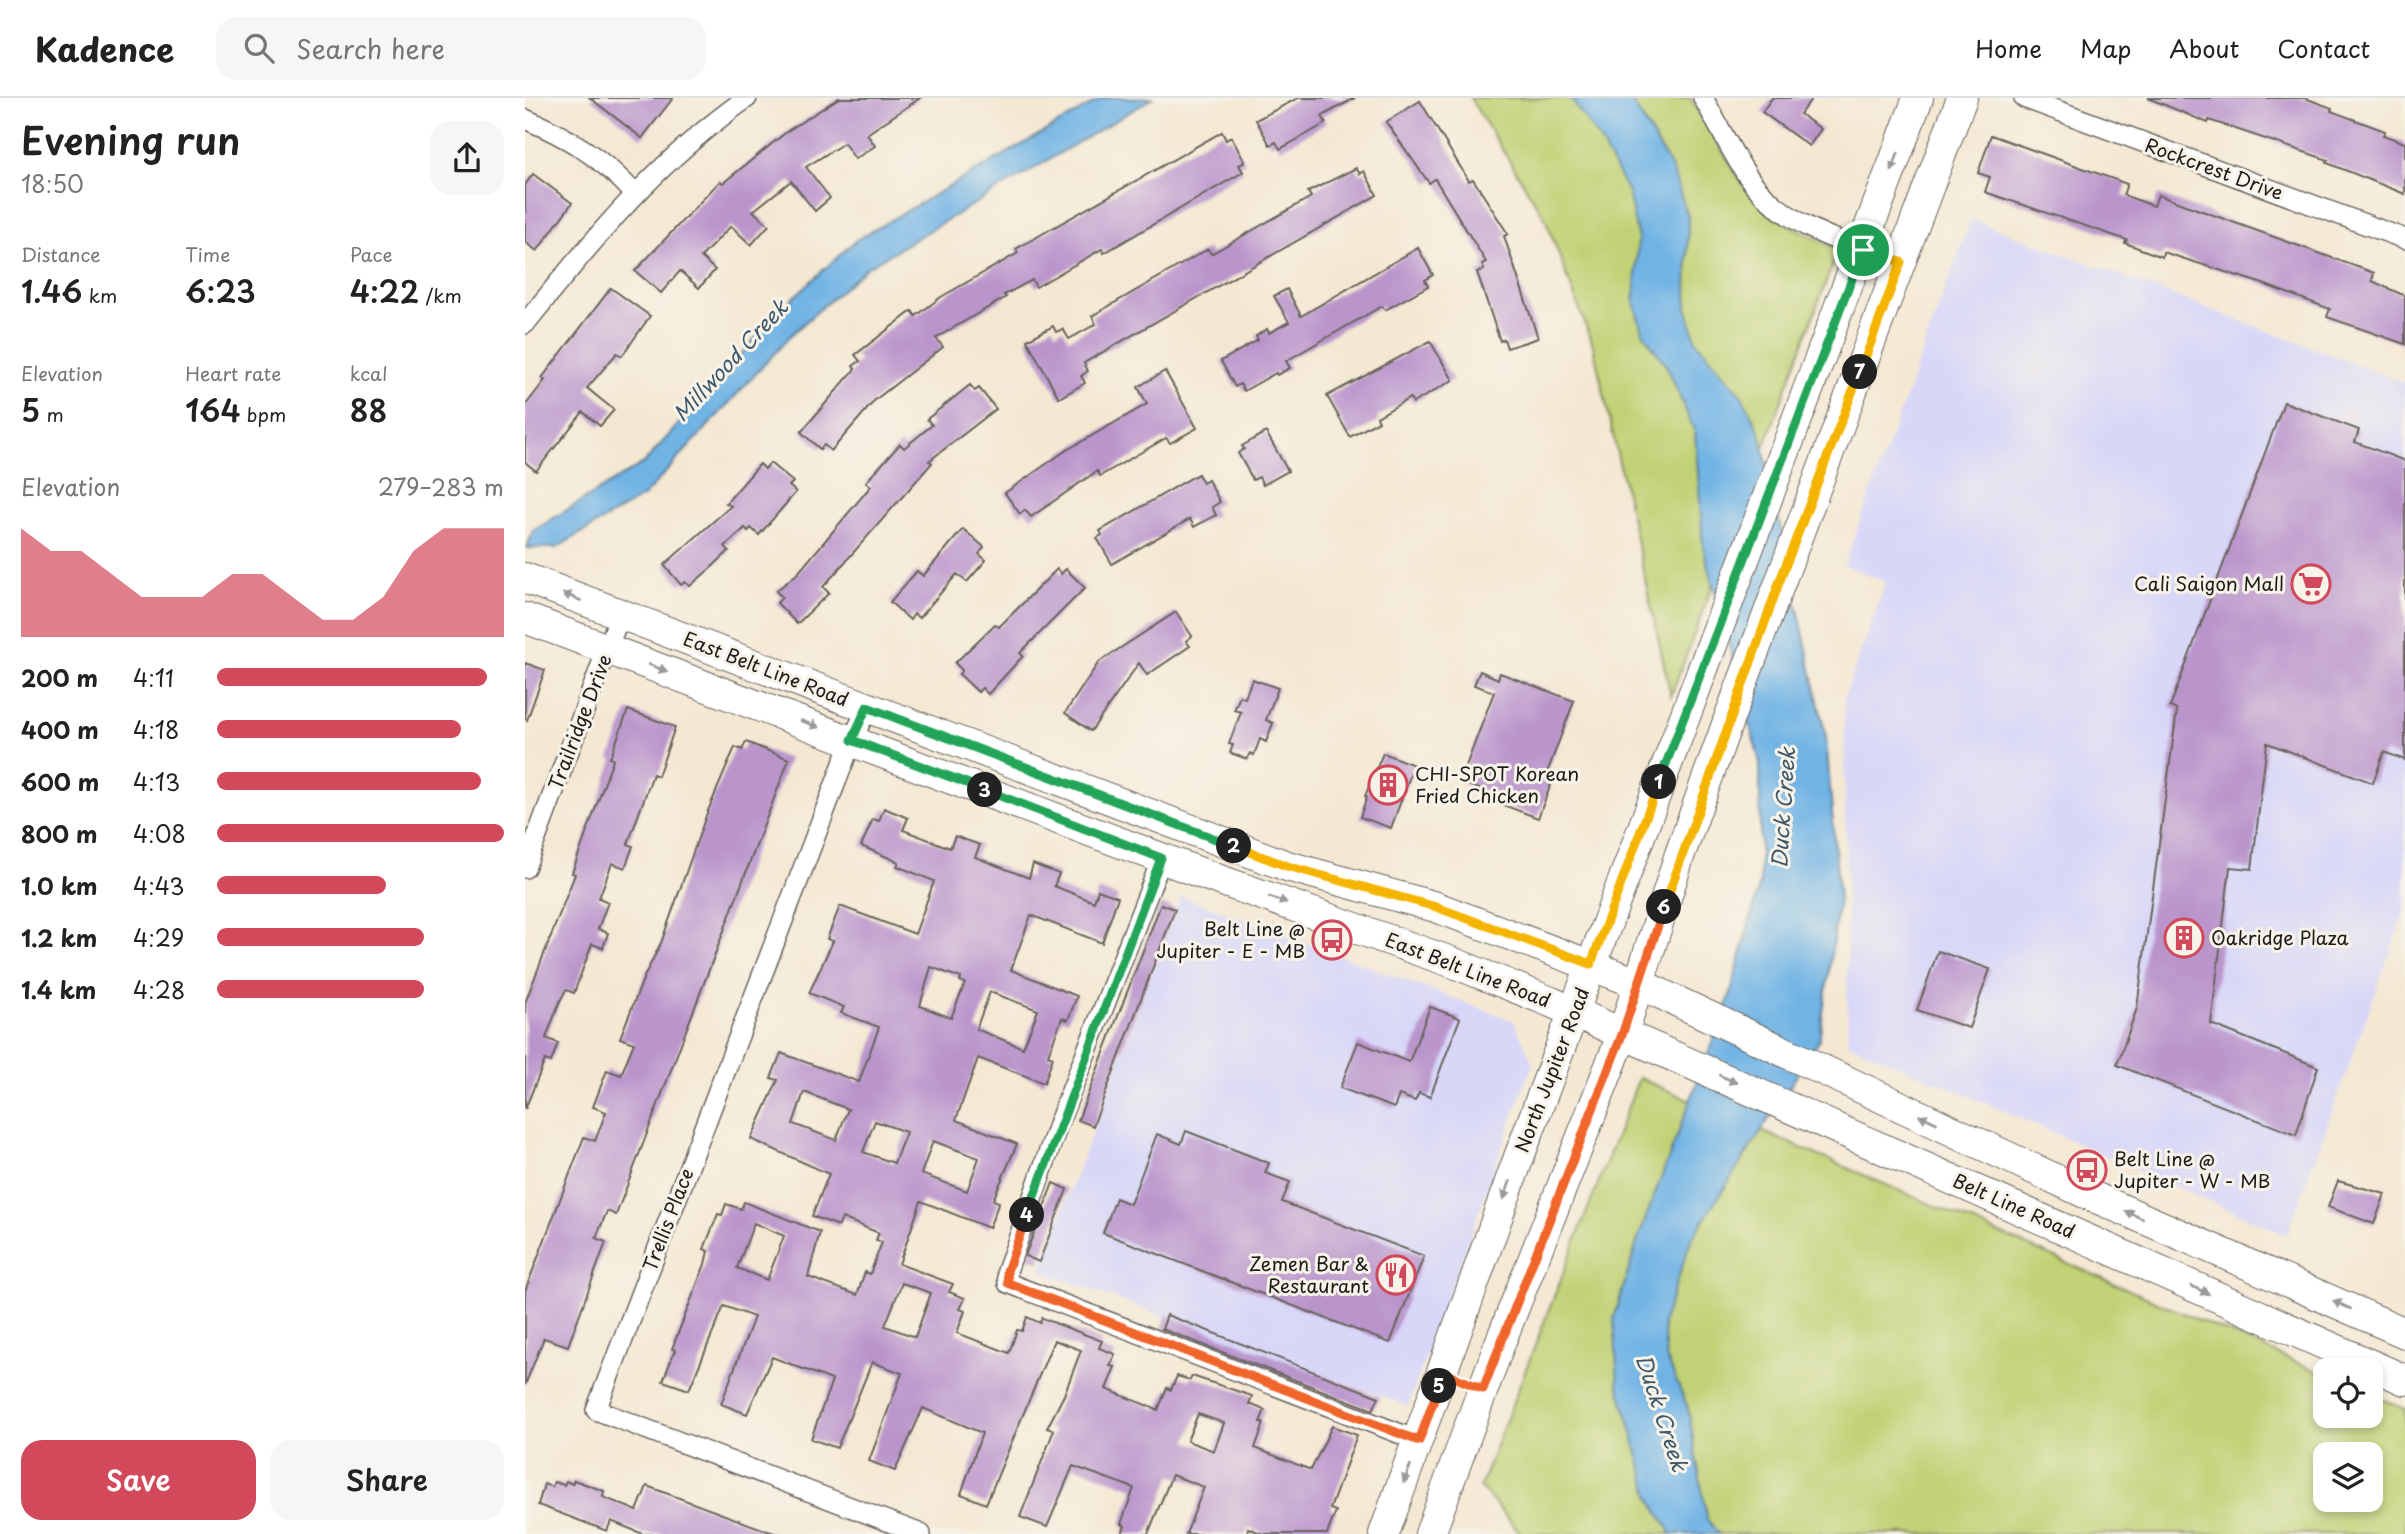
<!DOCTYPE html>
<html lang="en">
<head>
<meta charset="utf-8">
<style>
  body { margin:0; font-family:"Playpen Sans",sans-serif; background:#f6f6f6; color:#222; height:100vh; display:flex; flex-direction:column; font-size:26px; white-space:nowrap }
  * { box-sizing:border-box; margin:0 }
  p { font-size:23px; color:#767676 }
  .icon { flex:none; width:38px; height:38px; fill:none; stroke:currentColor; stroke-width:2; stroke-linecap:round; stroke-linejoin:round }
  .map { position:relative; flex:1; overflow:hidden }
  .drawer { display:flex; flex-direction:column; background:#fff; width:525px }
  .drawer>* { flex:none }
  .controls { position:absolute; left:1788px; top:1260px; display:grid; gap:14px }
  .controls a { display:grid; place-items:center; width:70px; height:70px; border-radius:14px; background:#fff; box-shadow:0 4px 10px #0003; font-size:35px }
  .pin { position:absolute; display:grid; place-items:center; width:60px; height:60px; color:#fff; margin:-30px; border:4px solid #fff; border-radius:50%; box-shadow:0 2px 7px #0007 }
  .km { position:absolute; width:35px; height:35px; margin:-18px; border-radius:50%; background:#222; color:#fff; font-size:19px; line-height:35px; text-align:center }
  .round { display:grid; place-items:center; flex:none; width:74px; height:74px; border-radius:21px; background:#f6f6f6 }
  .summary { display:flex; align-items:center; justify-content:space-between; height:119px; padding:0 21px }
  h1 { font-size:38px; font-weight:600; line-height:52px }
  .metrics { display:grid; grid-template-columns:repeat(3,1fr); gap:10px; height:119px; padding:7px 21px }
  .metrics div { display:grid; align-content:center }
  .metrics b { font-size:30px; font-weight:600 }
  .metrics small { font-size:19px; font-weight:400 }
  .metrics p { font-size:19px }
  .chart { height:196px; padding:14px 21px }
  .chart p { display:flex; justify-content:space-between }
  .chart svg { width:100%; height:126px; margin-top:7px; fill:#d1495b; opacity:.7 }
  .button { display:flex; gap:14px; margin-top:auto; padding:14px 21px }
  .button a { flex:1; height:80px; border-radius:21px; background:#d1495b; color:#fff; font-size:28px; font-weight:600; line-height:80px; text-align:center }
  .button a+a { background:#f6f6f6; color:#222 }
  ul { padding:0 21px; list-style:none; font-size:23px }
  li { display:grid; grid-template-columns:112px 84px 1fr; align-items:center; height:52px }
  li i { height:18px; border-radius:9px; background:#d1495b }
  header { display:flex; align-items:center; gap:42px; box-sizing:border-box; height:98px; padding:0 35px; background:#fff; border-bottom:2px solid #e0e0e0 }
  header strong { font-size:33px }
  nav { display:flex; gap:38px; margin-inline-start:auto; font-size:24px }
  .search { width:490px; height:63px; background:#f6f6f6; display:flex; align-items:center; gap:18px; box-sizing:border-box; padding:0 24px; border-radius:21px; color:#767676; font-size:26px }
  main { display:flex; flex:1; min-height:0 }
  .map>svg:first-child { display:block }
</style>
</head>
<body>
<header>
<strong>Kadence</strong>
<div class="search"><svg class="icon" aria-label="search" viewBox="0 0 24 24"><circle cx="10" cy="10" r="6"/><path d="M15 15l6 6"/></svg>Search here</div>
<nav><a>Home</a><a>Map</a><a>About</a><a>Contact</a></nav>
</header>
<main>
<section class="drawer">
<div class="summary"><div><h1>Evening run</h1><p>18:50</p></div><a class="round"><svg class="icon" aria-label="share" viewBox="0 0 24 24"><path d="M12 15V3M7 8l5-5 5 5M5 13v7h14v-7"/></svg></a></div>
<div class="metrics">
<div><p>Distance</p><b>1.46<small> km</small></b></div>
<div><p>Time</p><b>6:23</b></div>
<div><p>Pace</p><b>4:22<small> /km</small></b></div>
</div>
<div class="metrics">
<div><p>Elevation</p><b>5<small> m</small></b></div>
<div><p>Heart rate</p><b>164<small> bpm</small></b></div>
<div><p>kcal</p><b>88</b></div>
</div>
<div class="chart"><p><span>Elevation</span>279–283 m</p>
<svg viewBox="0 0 160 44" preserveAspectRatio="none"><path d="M0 44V6L10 14L20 14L30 22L40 30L50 30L60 30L70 22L80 22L90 30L100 38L110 38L120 30L130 14L140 6L150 6L160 6V44z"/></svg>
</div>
<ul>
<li><b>200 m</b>4:11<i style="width:94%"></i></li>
<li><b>400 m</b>4:18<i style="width:85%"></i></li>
<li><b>600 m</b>4:13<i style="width:92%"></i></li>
<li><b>800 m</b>4:08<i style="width:100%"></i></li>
<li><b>1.0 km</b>4:43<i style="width:59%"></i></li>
<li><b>1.2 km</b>4:29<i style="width:72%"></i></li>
<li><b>1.4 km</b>4:28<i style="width:72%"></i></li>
</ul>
<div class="button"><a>Save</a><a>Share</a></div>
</section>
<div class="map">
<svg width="1880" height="1436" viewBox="0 0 1880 1436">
  <rect width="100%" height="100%" fill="#f7f3e8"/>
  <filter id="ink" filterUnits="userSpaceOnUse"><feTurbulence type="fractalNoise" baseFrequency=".0143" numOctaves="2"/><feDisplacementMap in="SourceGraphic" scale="14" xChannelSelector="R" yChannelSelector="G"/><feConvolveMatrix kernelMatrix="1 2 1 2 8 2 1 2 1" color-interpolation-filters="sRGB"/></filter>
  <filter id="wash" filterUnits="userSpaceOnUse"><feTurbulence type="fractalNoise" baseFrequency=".00686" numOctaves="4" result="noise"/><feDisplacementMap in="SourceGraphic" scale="28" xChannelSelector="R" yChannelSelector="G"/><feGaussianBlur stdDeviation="1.57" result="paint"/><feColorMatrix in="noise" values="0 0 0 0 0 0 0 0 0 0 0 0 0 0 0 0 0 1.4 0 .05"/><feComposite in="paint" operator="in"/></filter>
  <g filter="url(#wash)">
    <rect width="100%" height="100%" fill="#f4e8d3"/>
    <g fill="#d8d7f8">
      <path d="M1446,121L1880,285V813L1762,1137L1323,945L1319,600L1361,484L1319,467Z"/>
      <path d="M656,798L989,923L1008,965L883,1308L515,1173Z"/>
    </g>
    <g fill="#c1d174" stroke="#6e7648" stroke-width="2" fill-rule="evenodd">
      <path d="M945,0H1165L1220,90L1247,118L1313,152L1146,598L1068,247L1020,120Z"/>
      <path d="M1114,980L1801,1277V1318H1846V1296L1880,1311V1436H996L955,1389ZM1801,1356H1846V1402H1801Z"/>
    </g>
    <g fill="#6fb3e5" stroke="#466880" stroke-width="2">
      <path d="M578,0H628L341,170L268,235L119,398L31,450H2L8,433L120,364L258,209L331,142Z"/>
      <path d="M1045,0H1105L1147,71L1163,119L1162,211L1171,243L1217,298L1235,334L1301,640L1314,801L1294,943L1166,1142L1138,1224L1141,1259L1163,1310L1182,1421L1194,1436H1147L1126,1402L1093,1285L1089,1220L1114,1138L1205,898L1235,785V665L1178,448L1170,334L1142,269L1117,233L1109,204L1113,141L1103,94L1074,41Z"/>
    </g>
    <g id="blocks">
      <g fill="#ba95cc" fill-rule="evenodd">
        <path d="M65,0H148L117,40Z"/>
        <path d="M314,0H395L342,36L350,48L330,61L319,45L281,69L305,100L290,113L266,83L228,113L244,127L226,147L206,128L176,159L190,172L174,190L155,173L136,195L110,173L195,83L198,85L264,32Z"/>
        <path d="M773,0H830L797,18L801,25L770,43L755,51L751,44L745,47L731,22Z"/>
        <path d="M1247,0H1287L1275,16L1296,31L1284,48L1237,14Z"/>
        <path d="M1623,0H1780L1807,10L1806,13L1860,33L1858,37L1880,45V96L1802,65L1803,62L1684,22L1683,25Z"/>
        <path d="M895,3L944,83L948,81L983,136L979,138L1013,240L982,250L979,241L975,243L952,174L959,172L957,166L961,164L910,81L904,85L861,24Z"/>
        <path d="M697,34L701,42L706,39L720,64L714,67L718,74L579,155L577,151L511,189L507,182L479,197L481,199L411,240L418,249L350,302L306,353L299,347L295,351L276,334L330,271L328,268L335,263L330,257L387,213L391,218L416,199L493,155L491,151Z"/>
        <path d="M1466,37L1602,86L1598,97L1629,108L1633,97L1849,175L1847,183L1880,198V246L1802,219L1805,211L1738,186L1638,154L1637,159L1600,145L1602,142L1460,94L1465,79L1453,75Z"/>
        <path d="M831,70L835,76L839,73L852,97L559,265L563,273L556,278L560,285L534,300L502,242L528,228L531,234L538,231L544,241L571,226L567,218L683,151L686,156L786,99L783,94Z"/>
        <path d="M8,76L47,105L12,153L0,144V87Z"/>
        <path d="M893,150L908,177L900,182L903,188L860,212L857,208L761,263L765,270L752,277L751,275L719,293L715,286L710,289L696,263L733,242L731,238L742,231L744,235L764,224L749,198L762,191L776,218Z"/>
        <path d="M86,190L125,218L97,258L92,255L62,290L89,312L75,328L58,314L11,373L0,364V308L20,282L17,280Z"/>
        <path d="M905,243L928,282L888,305L885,300L852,319L854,323L825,339L802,298Z"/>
        <path d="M640,273L672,330L645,345L641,340L575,378L572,373L506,419L500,412L495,416L480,395L540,353L622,306L613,289Z"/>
        <path d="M445,287L450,293L454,290L471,311L404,363L407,365L298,489L304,495L272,526L252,505L257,499L251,493L273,475L346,388L341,384L375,346L379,350L407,327L402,321Z"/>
        <path d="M1759,304L1834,332L1830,344L1880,363V662L1859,654L1848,685L1742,645L1727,771L1705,769L1686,926L1793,969L1771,1037L1592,967L1612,910L1652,612L1645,609Z"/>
        <path d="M741,334L763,373L738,387L734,379L728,382L713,355L719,351L717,348Z"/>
        <path d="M245,365L268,384L264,388L271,394L234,437L226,430L223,433L220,430L200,448L204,453L186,470L165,488L160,484L156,487L139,467L206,408L201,405L235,366L240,371Z"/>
        <path d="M673,376L678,385L683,382L695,404L687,409L691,417L669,429L665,421L587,466L572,440L577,437L575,433Z"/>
        <path d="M438,431L459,449L454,456L461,462L442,484L432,476L394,520L389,516L385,522L365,504L392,473L398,478Z"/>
        <path d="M532,471L536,476L541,471L560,490L495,555L498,558L463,596L457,590L453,594L434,576L437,572L430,565L470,526L474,529Z"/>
        <path d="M651,514L667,538L661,543L665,548L622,577L614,565L566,633L540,615L574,564Z"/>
        <path d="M0,565L20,572L2,622L0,621Z"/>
        <path d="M955,573L973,581L975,575L1049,603L1022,675L1029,678L1013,720L970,704L973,698L935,684L969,594L949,587Z"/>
        <path d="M727,581L753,590L741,622L748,625L741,644L735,641L729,657L725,655L722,661L705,655L708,647L704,646L716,614L709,612L715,598L720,600Z"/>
        <path d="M103,612L150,629L133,678L128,676L103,746L108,748L100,770L87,765L74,800L83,804L73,831L83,835L78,850L67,846L49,895L41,892L35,903L21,940L33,945L26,964L20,962L0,1011V905L50,776L47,775L88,662L85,660Z"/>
        <path d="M221,644L264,661L91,1117L82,1113L71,1140L81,1144L43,1248L19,1240L0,1287V1193L59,1039L70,1043L81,1014L68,1009L82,972L96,977L109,945L95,940L119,879L136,845L182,715L210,649L217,652Z"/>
        <path d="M858,655L889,667L866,730L835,719L842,699L840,698Z"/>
        <path d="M359,710L383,720L378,732L425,750L430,738L455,747L450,759L504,780L508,766L534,776L529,788L569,804L573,792L593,799L577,845L506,817L486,872L552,898L543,922L537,920L523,957L528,959L519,985L453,960L431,1022L492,1046L468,1102L474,1104L464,1130L396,1103L374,1166L428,1186L424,1194L440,1200L435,1211L440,1213L432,1235L484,1255L492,1232L497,1233L502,1219L515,1225L517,1220L577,1243L574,1250L590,1256L585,1268L590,1269L581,1291L633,1312L642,1290L646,1292L652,1278L665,1282L667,1278L727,1298L724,1306L740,1312L735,1324L739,1325L730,1350L786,1372L807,1328L832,1337L805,1411L811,1413L802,1436H738L723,1430L722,1436H661L679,1389L647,1377L623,1436H597L600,1428L596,1426L609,1390L548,1368L522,1429L495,1419L529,1332L522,1330L539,1297L556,1252L529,1242L461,1406L436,1396L457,1335L398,1310L370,1373L344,1363L377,1275L347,1264L312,1350L286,1341L307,1282L273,1269L247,1259L222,1316L196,1306L229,1219L199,1208L164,1292L138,1283L150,1252L147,1251L180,1166L183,1153L179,1151L193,1116L197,1117L201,1106L216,1111L219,1104L295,1134L283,1179L332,1197L340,1174L345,1176L357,1144L351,1142L354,1135L317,1120L314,1128L287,1118L304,1076L226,1041L253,982L246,980L256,955L334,984L354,929L316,915L319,909L284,895L308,843L302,841L315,808L390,836L409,783L372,768L374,764L336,748L348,721L354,723ZM406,869L436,880L435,883L440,885L426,920L395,908ZM465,894L513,912L498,950L451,931ZM279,994L323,1011L311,1042L268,1026ZM350,1023L381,1034L369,1065L338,1054ZM408,1043L454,1060L442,1093L396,1076ZM229,1125L259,1138L242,1182L212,1170ZM377,1185L406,1195L390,1239L360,1228ZM673,1316L699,1325L689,1353L662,1343Z"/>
        <path d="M636,806L650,811L568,1028L553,1022Z"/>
        <path d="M1413,853L1465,871L1444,930L1392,912Z"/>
        <path d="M905,909L935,920L905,999L894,995L890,1003L874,997L869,1010L815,990L833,944L884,964Z"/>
        <path d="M661,1033L744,1065L740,1075L765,1084L757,1104L899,1158L865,1245L578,1135L591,1100L605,1106L632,1036L656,1046Z"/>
        <path d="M1813,1083L1860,1096L1849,1126L1803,1109Z"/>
        <path d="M528,1085L542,1091L514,1164L500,1158Z"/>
        <path d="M642,1217L854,1299L848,1312L637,1231Z"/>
        <path d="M49,1382L79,1393L78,1399L112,1413L122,1388L251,1436H118L86,1423L82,1433L13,1407L19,1386L27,1389L29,1384L39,1387L41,1383L47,1386Z"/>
      </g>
    </g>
  </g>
  <g filter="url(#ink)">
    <use href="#blocks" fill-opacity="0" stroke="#68635c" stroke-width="2"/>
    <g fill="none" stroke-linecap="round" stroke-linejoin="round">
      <g stroke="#68635c" stroke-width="22">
        <g id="minor">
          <path d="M1178,0C1194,27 1208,59 1227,84C1263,130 1323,147 1376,164"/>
          <path d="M1499,0L1880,141"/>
          <path d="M0,21C44,39 77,60 109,95"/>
          <path d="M0,226C68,141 132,63 222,0"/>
          <path d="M343,609L327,642L71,1312L396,1436"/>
          <path d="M637,760L534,1024L482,1173L483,1185L894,1343"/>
          <path d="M0,770L95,517"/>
        </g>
      </g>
      <g stroke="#68635c" stroke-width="32">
        <g id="primary">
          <path d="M0,480L762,768L911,809L1115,886L1560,1095L1880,1235"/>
          <path d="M0,520L689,780L929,865L1026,904L1880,1282"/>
          <path d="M859,1436L991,1067L1393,0"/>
          <path d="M905,1436L975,1245L1098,935L1155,756L1206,615L1437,0"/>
        </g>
      </g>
      <use href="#minor" stroke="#fff" stroke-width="19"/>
      <use href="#primary" stroke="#fff" stroke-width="30"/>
    </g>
    <defs><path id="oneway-solid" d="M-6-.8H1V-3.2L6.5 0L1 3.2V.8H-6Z" transform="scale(1.75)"/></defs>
    <g fill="#999">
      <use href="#oneway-solid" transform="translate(1370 64) rotate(110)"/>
      <use href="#oneway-solid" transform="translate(47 499) rotate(-158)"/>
      <use href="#oneway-solid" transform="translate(133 570) rotate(21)"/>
      <use href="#oneway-solid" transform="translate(285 626) rotate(20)"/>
      <use href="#oneway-solid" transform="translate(753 802) rotate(19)"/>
      <use href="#oneway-solid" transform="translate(1203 981) rotate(24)"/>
      <use href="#oneway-solid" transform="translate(1403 1021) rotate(-155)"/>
      <use href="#oneway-solid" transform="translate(982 1092) rotate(110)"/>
      <use href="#oneway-solid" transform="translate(1609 1117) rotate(-156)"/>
      <use href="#oneway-solid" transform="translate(1675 1192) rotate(24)"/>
      <use href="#oneway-solid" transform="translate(1817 1207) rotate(-156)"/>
      <use href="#oneway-solid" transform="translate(882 1376) rotate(111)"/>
    </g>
  </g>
  <g fill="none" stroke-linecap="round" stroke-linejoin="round" filter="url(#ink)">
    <g stroke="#fff" stroke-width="14">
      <path id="split-1" d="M1134,684L1338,152"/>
    </g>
    <g stroke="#fff" stroke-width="14">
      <path id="split-2" d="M709,748L762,768L911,809L1066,866L1134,684"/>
    </g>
    <g stroke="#fff" stroke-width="14">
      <path id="split-3" d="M460,692L327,642L342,609L709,748"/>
    </g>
    <g stroke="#fff" stroke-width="14">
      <path id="split-4" d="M460,692L636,760L502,1117"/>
    </g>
    <g stroke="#fff" stroke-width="14">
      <path id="split-5" d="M502,1117L482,1173L483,1185L894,1343L914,1288"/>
    </g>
    <g stroke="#fff" stroke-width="14">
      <path id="split-6" d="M914,1288L919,1275L958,1291L1098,934L1139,809"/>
    </g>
    <g stroke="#fff" stroke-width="14">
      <path id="split-7" d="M1139,809L1254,485L1335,274"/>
    </g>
    <g stroke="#fff" stroke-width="14">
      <path id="split-8" d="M1335,274L1376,164L1338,152"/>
    </g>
    <use href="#split-1" stroke="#22a559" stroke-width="9"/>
    <use href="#split-2" stroke="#f5b400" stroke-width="9"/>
    <use href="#split-3" stroke="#22a559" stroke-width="9"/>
    <use href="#split-4" stroke="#22a559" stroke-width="9"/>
    <use href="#split-5" stroke="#f0652b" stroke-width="9"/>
    <use href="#split-6" stroke="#f0652b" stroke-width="9"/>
    <use href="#split-7" stroke="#f5b400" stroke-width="9"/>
    <use href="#split-8" stroke="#f5b400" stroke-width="9"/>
  </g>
  <defs>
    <g id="supermarket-ring" transform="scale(2.0125)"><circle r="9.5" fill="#f7f3e8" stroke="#d1495b" stroke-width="1.5"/><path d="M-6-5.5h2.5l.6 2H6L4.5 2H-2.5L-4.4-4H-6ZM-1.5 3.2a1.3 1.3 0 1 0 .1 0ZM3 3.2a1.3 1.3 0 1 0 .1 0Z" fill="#d1495b"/></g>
    <g id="building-ring" transform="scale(2.0125)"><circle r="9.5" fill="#f7f3e8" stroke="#d1495b" stroke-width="1.5"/><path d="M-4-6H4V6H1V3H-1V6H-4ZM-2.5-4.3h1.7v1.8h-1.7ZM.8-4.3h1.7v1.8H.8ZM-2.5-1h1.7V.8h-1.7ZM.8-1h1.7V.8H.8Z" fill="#d1495b"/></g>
    <g id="bus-ring" transform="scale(2.0125)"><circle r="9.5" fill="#f7f3e8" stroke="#d1495b" stroke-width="1.5"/><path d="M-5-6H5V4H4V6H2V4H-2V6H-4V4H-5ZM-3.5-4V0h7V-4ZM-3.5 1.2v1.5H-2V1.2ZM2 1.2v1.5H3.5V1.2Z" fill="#d1495b"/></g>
    <g id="restaurant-ring" transform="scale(2.0125)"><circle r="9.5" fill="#f7f3e8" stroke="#d1495b" stroke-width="1.5"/><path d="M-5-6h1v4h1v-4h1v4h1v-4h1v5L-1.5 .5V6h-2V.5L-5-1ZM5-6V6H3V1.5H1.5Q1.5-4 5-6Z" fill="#d1495b"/></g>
  </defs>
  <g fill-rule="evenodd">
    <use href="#supermarket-ring" x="1786" y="486"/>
    <use href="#building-ring" x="863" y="687"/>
    <use href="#building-ring" x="1659" y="840"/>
    <use href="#bus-ring" x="807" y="842"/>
    <use href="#bus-ring" x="1562" y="1072"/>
    <use href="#restaurant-ring" x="871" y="1177"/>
  </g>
  <g text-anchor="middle" stroke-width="6" stroke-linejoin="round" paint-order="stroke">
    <g font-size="19" fill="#1c1c1c" stroke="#f7f3e8">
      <text transform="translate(1689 71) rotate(20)" y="7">Rockcrest Drive</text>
      <text transform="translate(241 571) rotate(21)" y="7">East Belt Line Road</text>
      <text transform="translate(55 624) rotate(-69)" y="7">Trailridge Drive</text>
      <text transform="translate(943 872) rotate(21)" y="7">East Belt Line Road</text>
      <text transform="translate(1027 972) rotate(-69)" y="7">North Jupiter Road</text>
      <text transform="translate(1489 1108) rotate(24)" y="7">Belt Line Road</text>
      <text transform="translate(143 1122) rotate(-69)" y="7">Trellis Place</text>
    </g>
    <g font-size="19" fill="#1c1c1c" stroke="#f7f3e8" text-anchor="end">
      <text x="1759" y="493">Cali Saigon Mall</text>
      <text x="890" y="683" text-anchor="start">CHI-SPOT Korean<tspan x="890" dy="22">Fried Chicken</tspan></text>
      <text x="780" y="838">Belt Line @<tspan x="780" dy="22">Jupiter - E - MB</tspan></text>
      <text x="1686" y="847" text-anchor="start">Oakridge Plaza</text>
      <text x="1589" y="1068" text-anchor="start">Belt Line @<tspan x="1589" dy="22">Jupiter - W - MB</tspan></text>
      <text x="844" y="1173">Zemen Bar &amp;<tspan x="844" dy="22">Restaurant</tspan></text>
    </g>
    <g font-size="21" font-style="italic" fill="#3d586c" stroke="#f7f3e8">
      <text transform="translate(206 263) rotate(-47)" y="7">Millwood Creek</text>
      <text transform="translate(1259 710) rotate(-86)" y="7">Duck Creek</text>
      <text transform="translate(1136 1315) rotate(72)" y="7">Duck Creek</text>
    </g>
  </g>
</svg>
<div class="controls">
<a><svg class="icon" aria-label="locate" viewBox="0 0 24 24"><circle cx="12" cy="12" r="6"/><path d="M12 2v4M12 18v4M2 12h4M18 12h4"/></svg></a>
<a><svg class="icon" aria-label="layers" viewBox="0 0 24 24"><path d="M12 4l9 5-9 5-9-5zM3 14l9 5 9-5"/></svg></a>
</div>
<div class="pin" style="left:1338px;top:152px;background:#1e9e55"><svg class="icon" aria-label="arrive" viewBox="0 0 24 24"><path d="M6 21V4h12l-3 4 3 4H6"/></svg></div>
<b class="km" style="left:1134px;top:684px">1</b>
<b class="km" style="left:709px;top:748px">2</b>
<b class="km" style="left:460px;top:692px">3</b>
<b class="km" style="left:502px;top:1117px">4</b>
<b class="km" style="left:914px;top:1288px">5</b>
<b class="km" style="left:1139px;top:809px">6</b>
<b class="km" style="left:1335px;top:274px">7</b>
</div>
</main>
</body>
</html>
